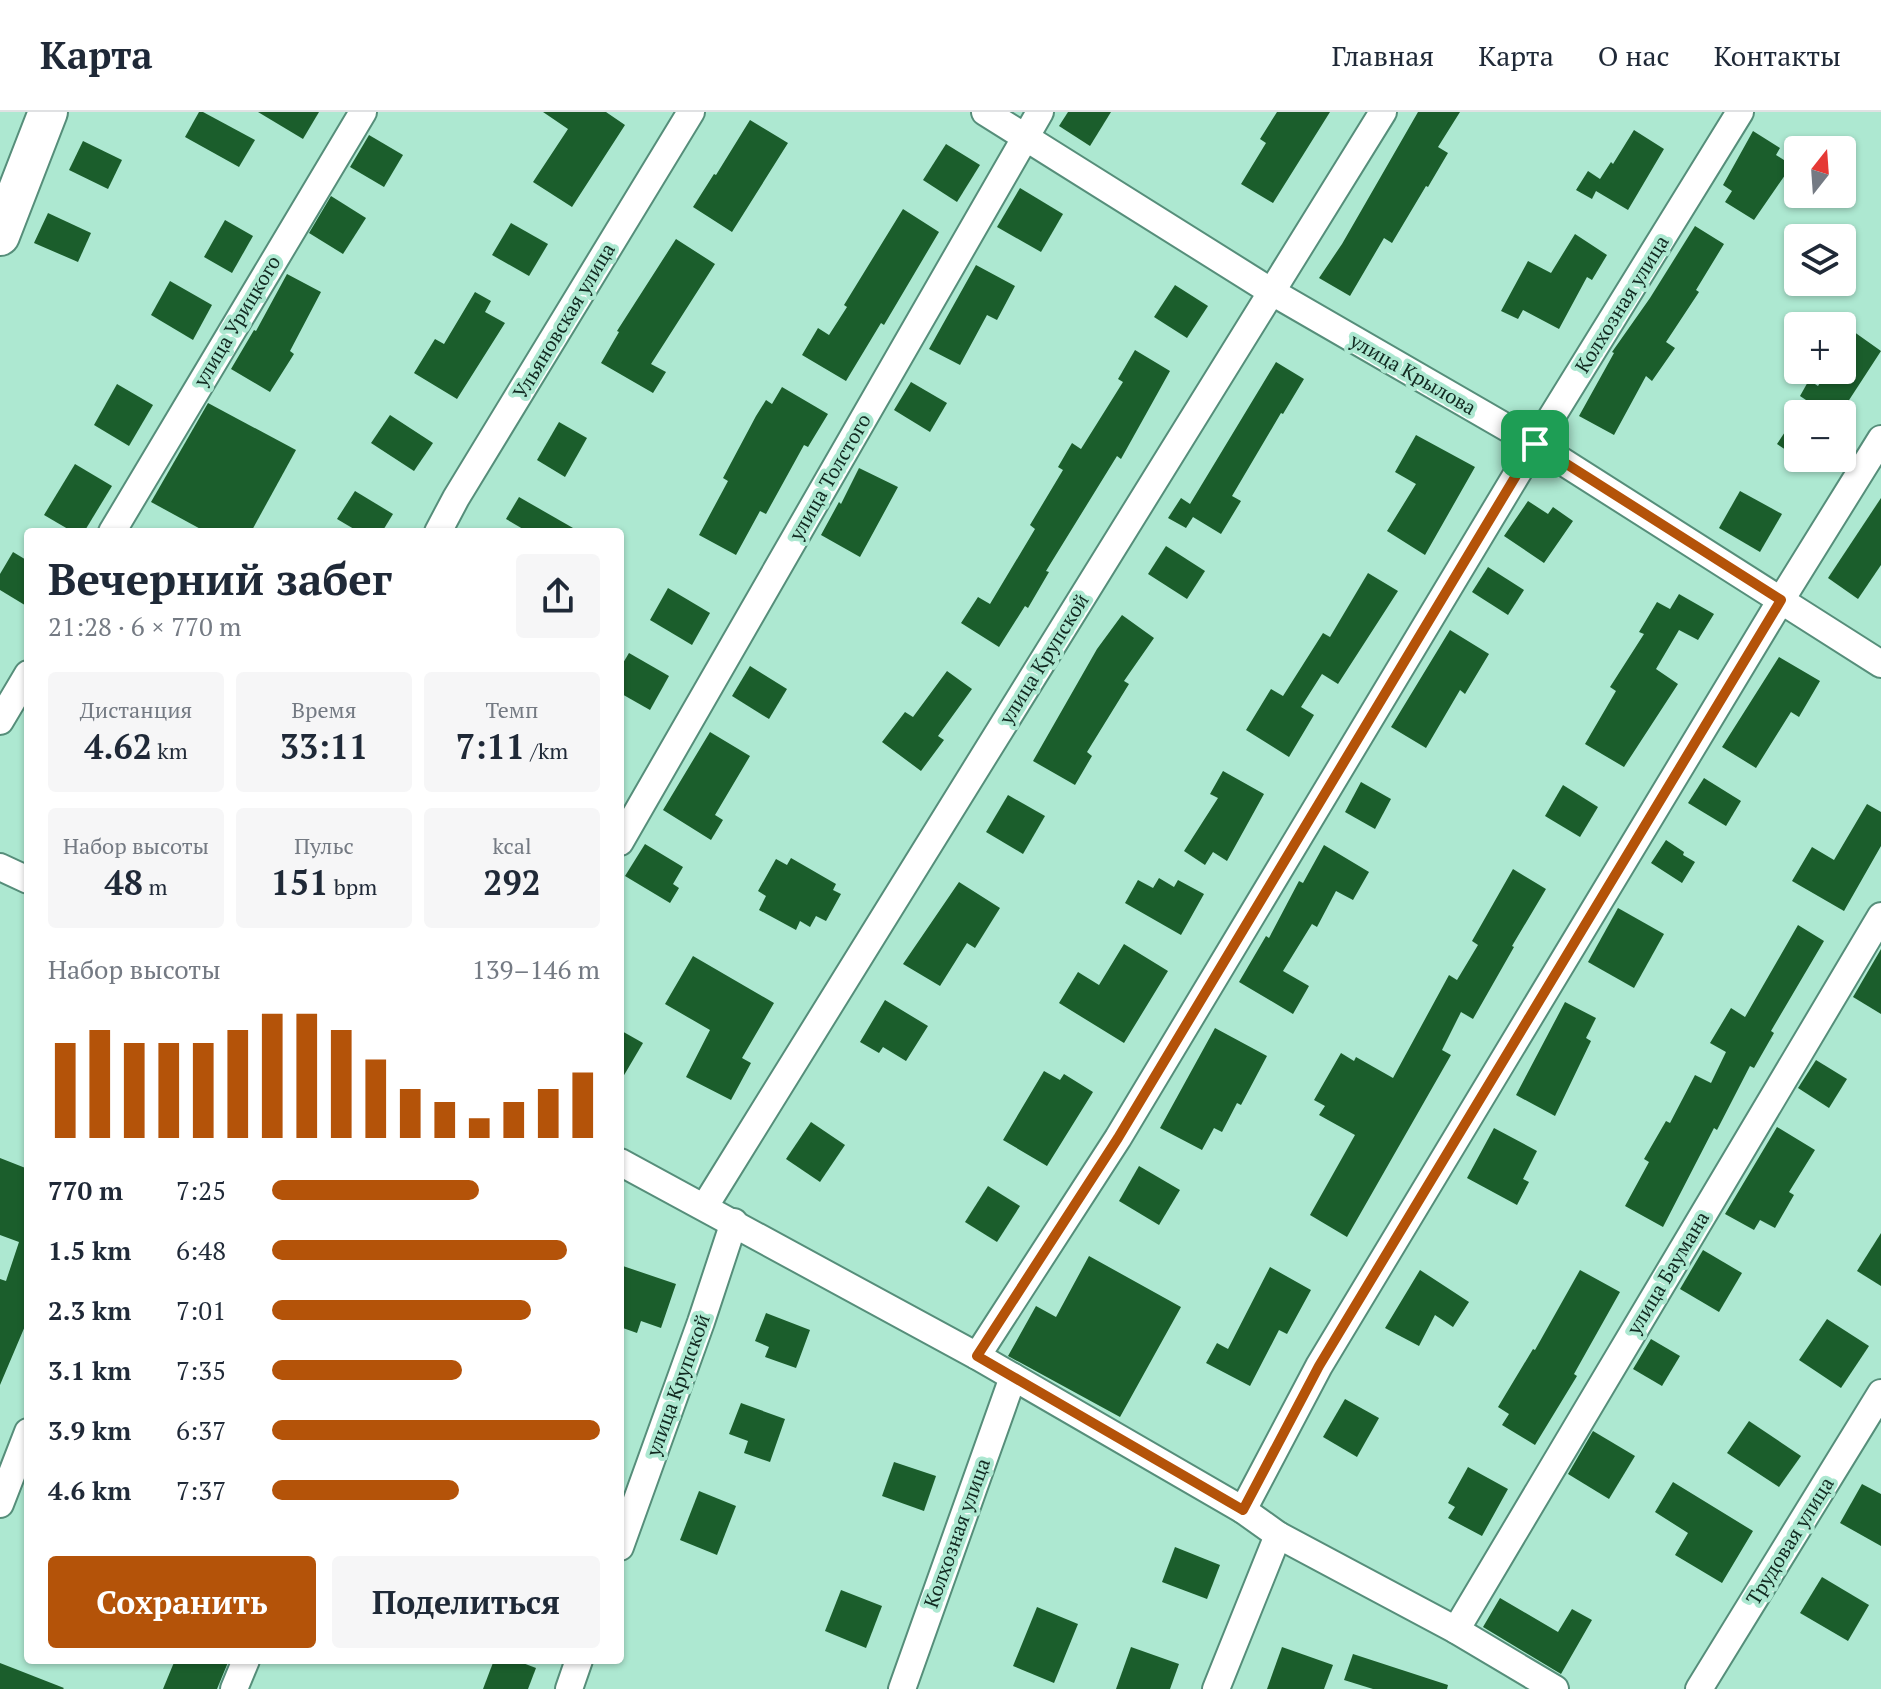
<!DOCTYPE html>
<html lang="ru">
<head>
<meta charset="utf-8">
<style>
  body { margin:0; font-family:"PT Serif",serif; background:#f6f6f7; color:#1f2937; height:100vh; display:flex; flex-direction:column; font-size:30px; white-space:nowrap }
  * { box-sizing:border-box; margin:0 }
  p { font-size:26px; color:#747a83 }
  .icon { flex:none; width:44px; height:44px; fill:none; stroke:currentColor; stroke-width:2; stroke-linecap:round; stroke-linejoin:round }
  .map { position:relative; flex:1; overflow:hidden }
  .sheet { position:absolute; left:24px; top:416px; width:600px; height:1136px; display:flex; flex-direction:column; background:#fff; border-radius:8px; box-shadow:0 2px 6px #0004 }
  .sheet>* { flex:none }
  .needle { width:52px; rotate:17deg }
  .tools { position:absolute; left:1784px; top:24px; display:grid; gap:16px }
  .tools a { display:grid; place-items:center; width:72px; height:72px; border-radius:8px; background:#fff; box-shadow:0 2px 6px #0004; font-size:40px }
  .pin { position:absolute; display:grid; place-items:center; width:68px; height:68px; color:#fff; margin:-34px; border-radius:16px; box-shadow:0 4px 12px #0006 }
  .round { display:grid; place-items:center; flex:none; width:84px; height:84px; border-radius:8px; background:#f6f6f7 }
  .overview { display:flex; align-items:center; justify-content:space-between; height:136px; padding:0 24px }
  h1 { font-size:44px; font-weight:700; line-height:60px }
  .metrics { display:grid; grid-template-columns:repeat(3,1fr); gap:12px; height:136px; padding:8px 24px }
  .metrics div { display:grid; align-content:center; border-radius:8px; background:#f6f6f7; text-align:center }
  .metrics b { font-size:34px; font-weight:700 }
  .metrics small { font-size:22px; font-weight:400 }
  .metrics p { font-size:22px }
  .chart { height:224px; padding:16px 24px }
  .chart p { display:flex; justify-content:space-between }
  .chart svg { width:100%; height:144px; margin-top:8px; stroke:#b45309; stroke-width:6 }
  .action { display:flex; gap:16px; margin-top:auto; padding:16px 24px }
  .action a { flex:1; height:92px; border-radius:8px; background:#b45309; color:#fff; font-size:32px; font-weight:700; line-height:92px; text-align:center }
  .action a+a { background:#f6f6f7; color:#1f2937 }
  ul { padding:0 24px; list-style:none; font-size:26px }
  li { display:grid; grid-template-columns:128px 96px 1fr; align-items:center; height:60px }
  li i { height:20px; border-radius:10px; background:#b45309 }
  header { display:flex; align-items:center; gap:48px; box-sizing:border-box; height:112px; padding:0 40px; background:#fff; border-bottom:2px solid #e0e1e3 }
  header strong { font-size:38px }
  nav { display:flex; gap:44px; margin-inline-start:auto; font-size:28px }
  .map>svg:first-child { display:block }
</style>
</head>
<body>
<header>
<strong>Карта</strong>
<nav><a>Главная</a><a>Карта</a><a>О нас</a><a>Контакты</a></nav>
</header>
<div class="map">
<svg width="1881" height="1577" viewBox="0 0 1881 1577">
  <rect width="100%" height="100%" fill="#ade8d1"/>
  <g fill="#1b5e2c">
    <path d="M199,0H203L255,28L239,55L185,25Z"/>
    <path d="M258,0H319L303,27Z"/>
    <path d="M543,0H606L625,13L572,95L533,70L568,17Z"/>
    <path d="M1068,0H1111L1090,34L1059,14Z"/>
    <path d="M1277,0H1330L1273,91L1241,72L1266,31L1260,27Z"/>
    <path d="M1418,0H1460L1438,35L1448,41L1428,75L1426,74L1392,131L1384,126L1350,184L1319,166L1342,132Z"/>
    <path d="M750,8L788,31L732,120L693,95L714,62L716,63Z"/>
    <path d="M1634,18L1664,37L1628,98L1596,79L1592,87L1576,78L1588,59L1600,67L1611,50L1613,52Z"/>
    <path d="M1753,19L1780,36L1776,43L1792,53L1754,108L1725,90L1732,79L1723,73Z"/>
    <path d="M369,23L403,43L384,75L350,55Z"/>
    <path d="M83,29L122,48L108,77L69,58Z"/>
    <path d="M946,32L980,53L957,90L923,68Z"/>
    <path d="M1020,76L1063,102L1041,140L997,115Z"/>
    <path d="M331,84L366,106L343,142L309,121Z"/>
    <path d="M903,97L939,120L884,213L881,211L846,269L802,243L818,216L829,223L847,195L844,193Z"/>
    <path d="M48,101L91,121L78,150L34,131Z"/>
    <path d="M225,108L253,124L232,161L204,145Z"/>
    <path d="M511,111L548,132L529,164L492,143Z"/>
    <path d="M1695,114L1724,132L1696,178L1699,180L1666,230L1675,236L1652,269L1646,264L1614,323L1579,304L1614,241L1612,240L1650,186Z"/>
    <path d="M1575,122L1607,143L1592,168L1587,165L1559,217L1523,198L1518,207L1501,199L1528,149L1551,161Z"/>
    <path d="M676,127L715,152L651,252L666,260L653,281L601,251L619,220L617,219Z"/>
    <path d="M976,153L1015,174L997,208L987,203L960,253L929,237Z"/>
    <path d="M287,162L321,180L290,239L294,242L270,280L231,257L254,218L256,219Z"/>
    <path d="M170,169L212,193L193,228L151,203Z"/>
    <path d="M1175,173L1208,194L1187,226L1154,205Z"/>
    <path d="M475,180L491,189L485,200L505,211L457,287L414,261L435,227L444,232Z"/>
    <path d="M1850,217L1881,239L1840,302H1798V346L1777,332L1806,288L1800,284L1809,268L1818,274L1828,258H1842V229Z"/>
    <path d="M1135,238L1170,259L1121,347L1117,344L1046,459L1049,460L1028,496L1025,494L999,535L961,511L978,485L990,492L1035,417L1030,413L1063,358L1058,355L1072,331L1081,337L1123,270L1118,267Z"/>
    <path d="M1276,250L1304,267L1283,302L1281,301L1232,384L1241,389L1221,422L1193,405L1186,416L1168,406L1181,386L1190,392Z"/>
    <path d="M911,270L947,291L930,320L894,298Z"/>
    <path d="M117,272L153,293L129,334L94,313Z"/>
    <path d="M782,275L828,302L808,335L804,333L766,402L760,399L736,443L699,423L728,369L723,366L756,304L766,288L772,292Z"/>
    <path d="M208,291L296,338L251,420H206L151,390Z"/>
    <path d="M390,303L433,331L414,359L371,331Z"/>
    <path d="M559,310L587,326L565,365L537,348Z"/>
    <path d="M1416,323L1475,355L1425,443L1387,419L1416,372L1395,360Z"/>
    <path d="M75,352L112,374L84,420H73L44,403Z"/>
    <path d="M859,356L898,375L860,445L821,423L839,390L841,392Z"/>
    <path d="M355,379L393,402L382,420H359L337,407Z"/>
    <path d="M1740,379L1782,402L1760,440L1719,416Z"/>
    <path d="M519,385L580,420H528L506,407Z"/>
    <path d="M1881,386V453L1858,487L1828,466Z"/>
    <path d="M1528,389L1548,402L1553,395L1573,409L1544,451L1504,424Z"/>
    <path d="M1166,434L1205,459L1187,487L1148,462Z"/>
    <path d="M13,440L28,449V495L0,478V462Z"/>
    <path d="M1488,455L1524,478L1508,503L1472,480Z"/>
    <path d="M1368,461L1398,479L1338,572L1322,562L1301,595L1314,603L1289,645L1246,618L1271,577L1283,584L1323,521L1330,525Z"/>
    <path d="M668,476L710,501L692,533L650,508Z"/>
    <path d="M1679,482L1714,502L1698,528L1679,518L1656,557L1678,572L1624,655L1585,632L1616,579L1610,575L1644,522L1639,520L1657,490L1670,497Z"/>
    <path d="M1122,503L1154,526L1124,569L1129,572L1087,640L1092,644L1075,673L1033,649L1097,537Z"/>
    <path d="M1450,518L1489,542L1465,582L1460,578L1426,636L1391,615Z"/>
    <path d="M629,541L669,564L650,598L620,581V556Z"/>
    <path d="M1779,545L1820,569L1799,605L1791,600L1756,656L1722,635Z"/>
    <path d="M750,554L787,577L769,607L732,584Z"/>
    <path d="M947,559L972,577L938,624L944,628L921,659L882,630L905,600L913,605Z"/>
    <path d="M710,620L750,644L715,703L723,708L711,728L663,698Z"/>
    <path d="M1223,659L1264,682L1227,749L1213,740L1205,753L1184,739L1218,686L1210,682Z"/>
    <path d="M1704,666L1741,689L1726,714L1688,691Z"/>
    <path d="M1361,670L1391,687L1375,717L1345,700Z"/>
    <path d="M1563,673L1598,695L1580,725L1545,704Z"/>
    <path d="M1008,683L1045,704L1023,742L986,720Z"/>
    <path d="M1867,692L1881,700V734L1844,799L1792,769L1812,735L1834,748Z"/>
    <path d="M1666,728L1684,740L1683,743L1695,750L1682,771L1651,751Z"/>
    <path d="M645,732L683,755L673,772L679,776L670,791L625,764Z"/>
    <path d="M1324,733L1369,760L1353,788L1336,779L1317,815L1312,812L1283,859L1309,874L1293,902L1239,870L1266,824L1269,826L1299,769L1303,771Z"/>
    <path d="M791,746L836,772L833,778L841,782L826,809L816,804L810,815L800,809L796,818L759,798L766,784L758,779L776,747L787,753Z"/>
    <path d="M1513,757L1546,777L1512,834L1514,835L1473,907L1461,900L1442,938L1451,943L1347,1125L1310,1103L1355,1023L1319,1003L1325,994L1314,988L1341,941L1354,949L1356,945L1393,966L1449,863L1457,868L1478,833L1472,829Z"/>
    <path d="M1159,766L1174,775L1178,768L1204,782L1181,823L1125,791L1138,768L1153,776Z"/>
    <path d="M959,770L1000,796L975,836L967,831L940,874L903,852Z"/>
    <path d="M1618,796L1664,822L1634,876L1588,850Z"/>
    <path d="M1798,813L1824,829L1771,919L1774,921L1754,956L1750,954L1717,1018L1714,1016L1663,1115L1625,1094L1649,1050L1644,1047L1666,1009L1670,1011L1695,963L1711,971L1726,940L1710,931L1731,896L1745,905Z"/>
    <path d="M1124,832L1168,859L1124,931L1059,891L1078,860L1099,873Z"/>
    <path d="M1881,837V902L1853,885Z"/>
    <path d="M693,844L774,891L742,946L751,951L731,988L686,965L710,918L665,892Z"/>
    <path d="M885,888L928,914L906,949L883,935L879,941L860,930Z"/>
    <path d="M1565,890L1596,906L1586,926L1591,929L1555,1004L1516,983Z"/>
    <path d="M1215,916L1267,944L1241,993L1237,991L1222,1020L1214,1016L1202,1038L1160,1016Z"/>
    <path d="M620,918L643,931L620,970Z"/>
    <path d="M1816,948L1847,967L1829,996L1798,976Z"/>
    <path d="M1044,959L1060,968L1064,962L1093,980L1047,1054L1003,1028Z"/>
    <path d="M811,1010L845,1033L820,1070L786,1047Z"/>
    <path d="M1777,1015L1815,1038L1789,1080L1794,1083L1775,1116L1760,1108L1754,1118L1725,1102Z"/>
    <path d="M1494,1016L1537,1039L1523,1067L1529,1070L1517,1093L1467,1066Z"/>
    <path d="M0,1046L28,1057V1207L0,1273V1167L6,1169L19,1130L0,1123Z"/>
    <path d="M1139,1054L1180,1078L1159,1113L1119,1089Z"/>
    <path d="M988,1074L1020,1094L997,1130L965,1110Z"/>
    <path d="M1881,1121V1174L1857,1159Z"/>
    <path d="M1703,1138L1742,1161L1719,1200L1680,1177Z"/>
    <path d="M1089,1144L1181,1195L1120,1305L1008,1244L1036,1194L1056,1205Z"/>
    <path d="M620,1153L676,1172L661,1216L641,1209L637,1221L620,1215Z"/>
    <path d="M1270,1155L1311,1178L1287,1222L1279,1218L1250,1274L1206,1251L1217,1231L1228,1237Z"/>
    <path d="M1420,1158L1469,1190L1453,1215L1435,1203L1419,1234L1385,1216Z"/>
    <path d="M1580,1158L1620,1180L1574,1262L1577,1264L1535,1333L1502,1313L1509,1302L1498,1295L1533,1237L1535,1238Z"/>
    <path d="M766,1201L810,1218L796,1256L765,1245L769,1235L755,1229Z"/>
    <path d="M1827,1207L1869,1234L1841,1276L1799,1248Z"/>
    <path d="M1651,1227L1680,1244L1662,1274L1633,1257Z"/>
    <path d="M1345,1287L1379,1306L1357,1345L1323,1325Z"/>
    <path d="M741,1291L785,1307L770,1350L744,1341L748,1329L729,1322Z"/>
    <path d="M1749,1309L1801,1344L1779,1375L1727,1341Z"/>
    <path d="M1593,1319L1635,1344L1609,1387L1568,1362Z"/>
    <path d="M894,1350L936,1364L924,1399L882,1384Z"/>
    <path d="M1468,1355L1508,1377L1482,1424L1448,1406L1455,1395L1448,1391Z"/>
    <path d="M1673,1370L1753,1419L1722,1471L1675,1443L1688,1421L1655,1400Z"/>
    <path d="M1862,1372L1881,1382V1434L1840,1411Z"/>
    <path d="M699,1379L736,1394L717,1443L680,1428Z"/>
    <path d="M1175,1435L1220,1453L1207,1487L1162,1470Z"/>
    <path d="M1822,1465L1869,1493L1848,1529L1800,1501Z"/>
    <path d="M841,1478L882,1494L866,1536L825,1519Z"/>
    <path d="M1500,1486L1558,1520L1572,1497L1592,1508L1561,1562L1483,1515Z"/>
    <path d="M1037,1495L1078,1512L1054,1571L1013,1554Z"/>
    <path d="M1131,1535L1179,1552L1170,1577H1116Z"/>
    <path d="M1282,1535L1333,1553L1324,1577H1267Z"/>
    <path d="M1353,1542L1448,1573L1447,1577H1373L1344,1568Z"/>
    <path d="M175,1548H229L217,1577H163Z"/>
    <path d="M494,1548H515L536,1556L528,1577H483Z"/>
    <path d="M0,1551L64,1576L63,1577H0Z"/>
  </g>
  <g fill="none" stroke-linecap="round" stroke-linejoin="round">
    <g stroke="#568e7a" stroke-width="30">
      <g id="street">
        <path d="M985,0L1272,180L1535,332L1881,552"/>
        <path d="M112,420L363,0"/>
        <path d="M438,420L456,386L691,0"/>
        <path d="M0,609L28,562"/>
        <path d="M620,730L1040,0"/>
        <path d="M0,755L28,768"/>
        <path d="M620,1050L977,1244L1243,1398L1278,1423L1456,1518L1555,1577"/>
        <path d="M705,1094L1383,0"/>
        <path d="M977,1244L1118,1026L1535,332L1740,0"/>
        <path d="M0,1392L28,1320"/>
        <path d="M1243,1398L1319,1254L1781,488L1881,327"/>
        <path d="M620,1435L701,1210L734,1110"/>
        <path d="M1456,1518L1881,804"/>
        <path d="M234,1577L246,1548"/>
        <path d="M569,1577L579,1548"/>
        <path d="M902,1577L1013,1265"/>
        <path d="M1216,1577L1278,1423"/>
        <path d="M1699,1577L1881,1281"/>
      </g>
    </g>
    <g stroke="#568e7a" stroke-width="42">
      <path id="secondary" d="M0,124L48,0"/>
    </g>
    <use href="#street" stroke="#fff" stroke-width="26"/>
    <use href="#secondary" stroke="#fff" stroke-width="38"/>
  </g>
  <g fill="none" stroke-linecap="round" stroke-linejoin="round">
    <g stroke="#fff" stroke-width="16">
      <path id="route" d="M1535,332L1781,488L1319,1254L1243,1398L977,1244L1118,1026Z"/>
    </g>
    <use href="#route" stroke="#b45309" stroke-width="10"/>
  </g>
  <g text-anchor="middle" stroke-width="8" stroke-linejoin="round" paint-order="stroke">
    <g font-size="20" fill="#112920" stroke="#ade8d1">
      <text transform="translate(1622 192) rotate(-58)" y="7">Колхозная улица</text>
      <text transform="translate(237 209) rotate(-59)" y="7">улица Урицкого</text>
      <text transform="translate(564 209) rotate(-59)" y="7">Ульяновская улица</text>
      <text transform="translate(1413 262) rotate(30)" y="7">улица Крылова</text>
      <text transform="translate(830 365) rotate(-60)" y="7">улица Толстого</text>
      <text transform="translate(1044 547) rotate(-58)" y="7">улица Крупской</text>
      <text transform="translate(1668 1161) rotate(-59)" y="7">улица Баумана</text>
      <text transform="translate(678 1273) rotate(-70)" y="7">улица Крупской</text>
      <text transform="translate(957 1421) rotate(-70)" y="7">Колхозная улица</text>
      <text transform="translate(1790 1429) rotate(-58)" y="7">Трудовая улица</text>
    </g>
  </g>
</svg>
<div class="tools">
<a><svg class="needle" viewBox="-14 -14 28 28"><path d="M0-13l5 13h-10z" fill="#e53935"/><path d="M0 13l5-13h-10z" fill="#747a83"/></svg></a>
<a><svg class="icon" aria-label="layers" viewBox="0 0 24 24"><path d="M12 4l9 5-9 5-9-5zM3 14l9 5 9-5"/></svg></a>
<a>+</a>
<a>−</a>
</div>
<div class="pin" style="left:1535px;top:332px;background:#1e9e55"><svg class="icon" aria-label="arrive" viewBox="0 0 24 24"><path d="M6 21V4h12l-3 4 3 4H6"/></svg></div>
<section class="sheet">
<div class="overview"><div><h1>Вечерний забег</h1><p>21:28 · 6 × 770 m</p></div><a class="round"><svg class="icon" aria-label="share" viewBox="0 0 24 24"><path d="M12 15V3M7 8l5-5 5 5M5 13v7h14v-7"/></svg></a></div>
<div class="metrics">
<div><p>Дистанция</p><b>4.62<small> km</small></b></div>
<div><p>Время</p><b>33:11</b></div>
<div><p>Темп</p><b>7:11<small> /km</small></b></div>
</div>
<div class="metrics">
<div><p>Набор высоты</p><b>48<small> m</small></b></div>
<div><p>Пульс</p><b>151<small> bpm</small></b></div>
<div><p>kcal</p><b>292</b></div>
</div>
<div class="chart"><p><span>Набор высоты</span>139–146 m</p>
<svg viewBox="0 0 160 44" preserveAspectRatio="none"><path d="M5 44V15M15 44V11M25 44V15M35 44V15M45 44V15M55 44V11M65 44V6M75 44V6M85 44V11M95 44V20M105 44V29M115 44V33M125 44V38M135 44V33M145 44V29M155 44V24"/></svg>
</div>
<ul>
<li><b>770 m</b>7:25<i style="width:63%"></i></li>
<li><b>1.5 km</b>6:48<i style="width:90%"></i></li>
<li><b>2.3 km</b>7:01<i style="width:79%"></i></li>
<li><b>3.1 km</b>7:35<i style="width:58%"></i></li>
<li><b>3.9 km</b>6:37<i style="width:100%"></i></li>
<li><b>4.6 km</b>7:37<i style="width:57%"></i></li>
</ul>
<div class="action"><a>Сохранить</a><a>Поделиться</a></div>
</section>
</div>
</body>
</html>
